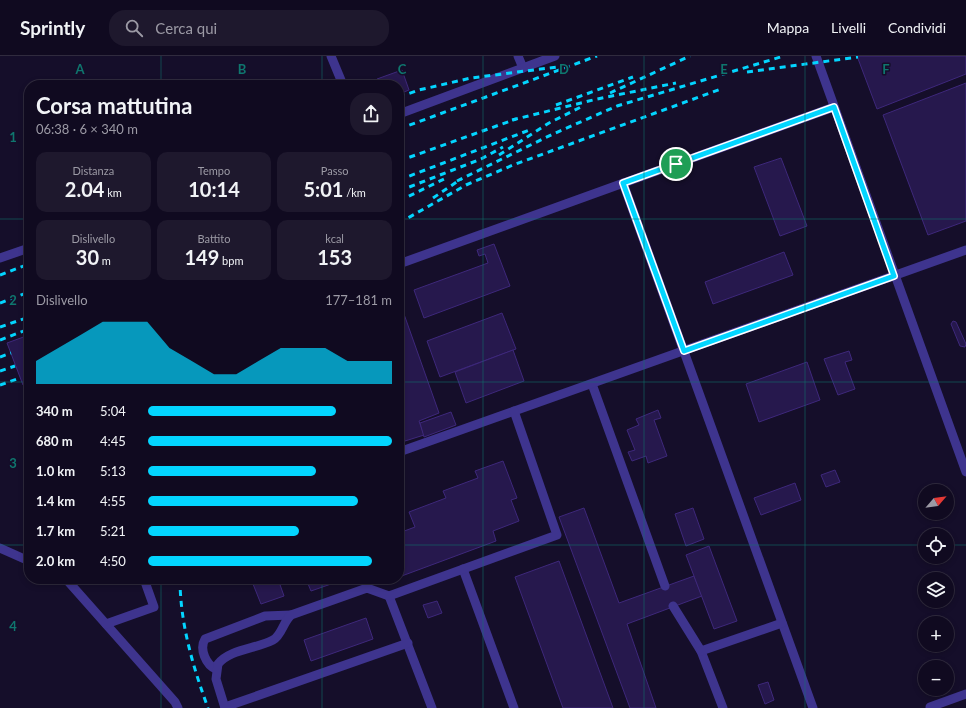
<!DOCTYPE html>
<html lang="it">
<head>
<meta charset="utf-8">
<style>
  body { margin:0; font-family:Lato,sans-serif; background:#1e182d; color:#f1f3f6; height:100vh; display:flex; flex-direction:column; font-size:15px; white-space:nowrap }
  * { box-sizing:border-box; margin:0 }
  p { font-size:13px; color:#9c9aa5 }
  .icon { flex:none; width:22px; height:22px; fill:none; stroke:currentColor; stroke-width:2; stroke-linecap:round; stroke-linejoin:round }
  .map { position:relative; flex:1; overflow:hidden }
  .side { position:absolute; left:24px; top:24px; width:380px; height:504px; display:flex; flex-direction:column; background:#100a20; border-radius:16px; box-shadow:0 2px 6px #0003,0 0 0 1px #302b3e }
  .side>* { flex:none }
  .needle { width:26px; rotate:62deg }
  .fabs { position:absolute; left:918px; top:428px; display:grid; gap:8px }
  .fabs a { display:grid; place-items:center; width:36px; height:36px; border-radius:50%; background:#100a20; box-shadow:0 2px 6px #0003,0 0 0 1px #302b3e; font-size:20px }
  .pin { position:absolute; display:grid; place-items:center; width:34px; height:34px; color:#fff; margin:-17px; border:2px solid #fff; border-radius:50%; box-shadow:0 1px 4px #0007 }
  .round { display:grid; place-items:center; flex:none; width:42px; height:42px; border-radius:16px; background:#1e182d }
  .summary { display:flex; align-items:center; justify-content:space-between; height:68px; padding:0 12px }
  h1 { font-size:22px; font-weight:700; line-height:30px }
  .figures { display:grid; grid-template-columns:repeat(3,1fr); gap:6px; height:68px; padding:4px 12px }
  .figures div { display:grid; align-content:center; border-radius:10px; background:#1e182d; text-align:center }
  .figures b { font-size:20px; font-weight:700 }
  .figures small { font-size:11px; font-weight:400 }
  .figures p { font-size:11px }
  .chart { height:112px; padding:8px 12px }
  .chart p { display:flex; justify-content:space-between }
  .chart svg { width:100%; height:72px; margin-top:4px; fill:#03d5ff; opacity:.7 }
  ul { padding:0 12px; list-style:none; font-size:13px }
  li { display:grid; grid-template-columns:64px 48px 1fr; align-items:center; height:30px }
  li i { height:10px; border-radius:5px; background:#03d5ff }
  header { display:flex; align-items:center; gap:24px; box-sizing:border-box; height:56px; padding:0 20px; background:#100a20; border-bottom:1px solid #302b3e }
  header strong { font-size:19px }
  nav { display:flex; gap:22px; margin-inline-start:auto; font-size:14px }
  .search { width:280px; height:36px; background:#1e182d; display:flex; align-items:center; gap:10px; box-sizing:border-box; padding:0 14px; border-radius:16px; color:#9c9aa5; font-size:15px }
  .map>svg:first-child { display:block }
</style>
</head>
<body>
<header>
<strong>Sprintly</strong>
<div class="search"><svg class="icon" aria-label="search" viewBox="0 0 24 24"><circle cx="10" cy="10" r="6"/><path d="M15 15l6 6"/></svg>Cerca qui</div>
<nav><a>Mappa</a><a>Livelli</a><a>Condividi</a></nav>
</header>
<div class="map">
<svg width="966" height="652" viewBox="0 0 966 652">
  <rect width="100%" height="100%" fill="#150e2a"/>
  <g fill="#26184d" stroke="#3e287b">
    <path d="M966,0V18L877,53L857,0Z"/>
    <path d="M402,14L409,34L399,38V29H379L377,23Z"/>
    <path d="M966,27V165L928,179L883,59Z"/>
    <path d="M781,102L807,170L780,180L754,111Z"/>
    <path d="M494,188L510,230L424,262L414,234L488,207L485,198L479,200L477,194Z"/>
    <path d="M784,196L793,219L713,248L705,226Z"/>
    <path d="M399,244L439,357L419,365L424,379L405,385L399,368Z"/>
    <path d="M502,257L516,293L440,321L427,285Z"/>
    <path d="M953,265L956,266L966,288L965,291L960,290L951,268Z"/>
    <path d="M29,279V326L23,329L7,287Z"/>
    <path d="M513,294L524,325L466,347L455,316Z"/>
    <path d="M849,295L852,304L845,306L855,333L838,339L824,303Z"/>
    <path d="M807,306L820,344L759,366L746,328Z"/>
    <path d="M658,354L661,362L654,364L667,400L648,407L646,400L632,405L628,396L635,394L627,374L639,369L636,363Z"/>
    <path d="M451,356L456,369L424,381L420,367Z"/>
    <path d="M503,405L517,442L511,444L519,465L493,475L496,485L399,521V477L415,471L409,456L446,442L443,435L478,422L475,415Z"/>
    <path d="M835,414L840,426L826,431L821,419Z"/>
    <path d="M795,427L801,444L761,459L754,442Z"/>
    <path d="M584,452L619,547L694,520L702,540L627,568L656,652H630L559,461Z"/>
    <path d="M693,452L704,483L686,490L675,458Z"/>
    <path d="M709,490L737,565L714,573L686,499Z"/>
    <path d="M559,505L613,652H563L515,521Z"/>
    <path d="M251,523H278L284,540L261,548Z"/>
    <path d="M306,523H333L334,527L311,535Z"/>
    <path d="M380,523H393L382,527Z"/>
    <path d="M437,545L442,557L428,562L423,549Z"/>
    <path d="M366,562L373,583L311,605L304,584Z"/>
    <path d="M768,626L774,644L765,648L758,629Z"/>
  </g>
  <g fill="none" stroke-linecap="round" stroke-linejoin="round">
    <g stroke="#3e348e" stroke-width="9">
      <path d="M331,0L343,29"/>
      <path d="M518,0L523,12"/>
      <path d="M816,0L966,416"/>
      <path d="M399,58L555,0"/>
      <path d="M623,127L813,652"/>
      <path d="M0,202L29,192"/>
      <path d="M399,208L834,51"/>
      <path d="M592,328L665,530"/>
      <path d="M399,396L966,194"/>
      <path d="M0,492L29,505"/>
      <path d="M463,513L514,652"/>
      <path d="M66,523L175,646L178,652"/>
      <path d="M389,540L432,652"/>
      <path d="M673,550L701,595L723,652"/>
      <path d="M106,568L154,551L144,523"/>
      <path d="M701,595L782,567"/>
      <path d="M216,613C206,609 199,593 205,583L265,560L291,559"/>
      <path d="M225,651L408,587"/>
      <path d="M225,652L216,623L218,608C230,593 256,593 273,584C282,579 283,566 291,559L367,532L389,540L557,479L514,355"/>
      <path d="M931,652L930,651L966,638"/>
    </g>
    <g stroke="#03d5ff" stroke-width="3" stroke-dasharray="6 5" stroke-linecap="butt">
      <path d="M747,16L858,1"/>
      <path d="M610,37L690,0"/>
      <path d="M399,41L419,34L471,22L557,11"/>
      <path d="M556,49L633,21"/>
      <path d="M512,64L597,43L676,27"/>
      <path d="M399,73L597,0"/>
      <path d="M499,99L549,67L581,51"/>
      <path d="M399,105L516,63"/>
      <path d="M399,124L532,73"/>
      <path d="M457,125L553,78L617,50L784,0"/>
      <path d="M399,135L481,103L503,91"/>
      <path d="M433,142L461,123"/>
      <path d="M399,145L444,123"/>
      <path d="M399,167L466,129L513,109L721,33"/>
      <path d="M0,219L29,208"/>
      <path d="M0,247L29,236"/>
      <path d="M0,271L29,261"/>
      <path d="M0,284L29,273"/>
      <path d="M0,301L11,297"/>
      <path d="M0,315L15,310"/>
      <path d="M0,329L20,322"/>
      <path d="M180,523C180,567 193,611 208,652"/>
    </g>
  </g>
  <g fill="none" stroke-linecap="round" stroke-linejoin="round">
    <g stroke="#fff" stroke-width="8">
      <path id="route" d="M834,51L894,220L684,295L623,127Z"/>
    </g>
    <use href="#route" stroke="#03d5ff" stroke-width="5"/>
  </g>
  <path fill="none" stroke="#0f766e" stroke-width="1" stroke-opacity="0.55" d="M161,0V29M322,0V29M483,0V652M644,0V652M805,0V652M0,163H29M399,163H966M0,326H29M399,326H966M0,489H29M399,489H925M947,489H966M161,523V652M322,523V652"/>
  <g font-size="13" text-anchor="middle" font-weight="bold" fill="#0f766e" stroke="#150e2a" stroke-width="3" stroke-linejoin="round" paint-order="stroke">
    <text x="80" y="18">A</text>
    <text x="242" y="18">B</text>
    <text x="402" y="18">C</text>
    <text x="564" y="18">D</text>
    <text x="724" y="18">E</text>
    <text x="886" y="18">F</text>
    <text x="13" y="86">1</text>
    <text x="13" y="249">2</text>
    <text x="13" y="412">3</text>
    <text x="13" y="575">4</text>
  </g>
</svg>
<div class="fabs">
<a><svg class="needle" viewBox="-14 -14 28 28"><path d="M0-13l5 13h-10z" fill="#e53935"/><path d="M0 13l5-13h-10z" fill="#9c9aa5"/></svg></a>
<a><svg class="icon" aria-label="locate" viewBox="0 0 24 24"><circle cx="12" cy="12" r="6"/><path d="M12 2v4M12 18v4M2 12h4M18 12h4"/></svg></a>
<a><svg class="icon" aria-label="layers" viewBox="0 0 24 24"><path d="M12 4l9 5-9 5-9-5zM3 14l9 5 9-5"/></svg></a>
<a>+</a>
<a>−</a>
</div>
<div class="pin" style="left:676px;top:108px;background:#1e9e55"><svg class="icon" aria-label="arrive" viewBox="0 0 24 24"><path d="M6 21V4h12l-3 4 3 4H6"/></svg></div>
<section class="side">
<div class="summary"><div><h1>Corsa mattutina</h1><p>06:38 · 6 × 340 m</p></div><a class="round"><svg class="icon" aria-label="share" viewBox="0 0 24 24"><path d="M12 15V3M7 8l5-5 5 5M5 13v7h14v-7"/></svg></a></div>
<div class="figures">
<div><p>Distanza</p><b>2.04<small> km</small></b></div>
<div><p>Tempo</p><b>10:14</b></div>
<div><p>Passo</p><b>5:01<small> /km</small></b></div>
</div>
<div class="figures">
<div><p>Dislivello</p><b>30<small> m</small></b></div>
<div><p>Battito</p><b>149<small> bpm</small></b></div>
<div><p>kcal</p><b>153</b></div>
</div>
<div class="chart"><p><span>Dislivello</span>177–181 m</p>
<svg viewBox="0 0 160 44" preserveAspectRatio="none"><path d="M0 44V30L10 22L20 14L30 6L40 6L50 6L60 22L70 30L80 38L90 38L100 30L110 22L120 22L130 22L140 30L150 30L160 30V44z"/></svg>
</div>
<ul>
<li><b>340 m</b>5:04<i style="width:77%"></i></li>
<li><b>680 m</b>4:45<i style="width:100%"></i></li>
<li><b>1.0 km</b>5:13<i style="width:69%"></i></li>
<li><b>1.4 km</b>4:55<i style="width:86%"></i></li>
<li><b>1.7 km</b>5:21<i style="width:62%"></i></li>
<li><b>2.0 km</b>4:50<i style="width:92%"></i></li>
</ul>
</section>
</div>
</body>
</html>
